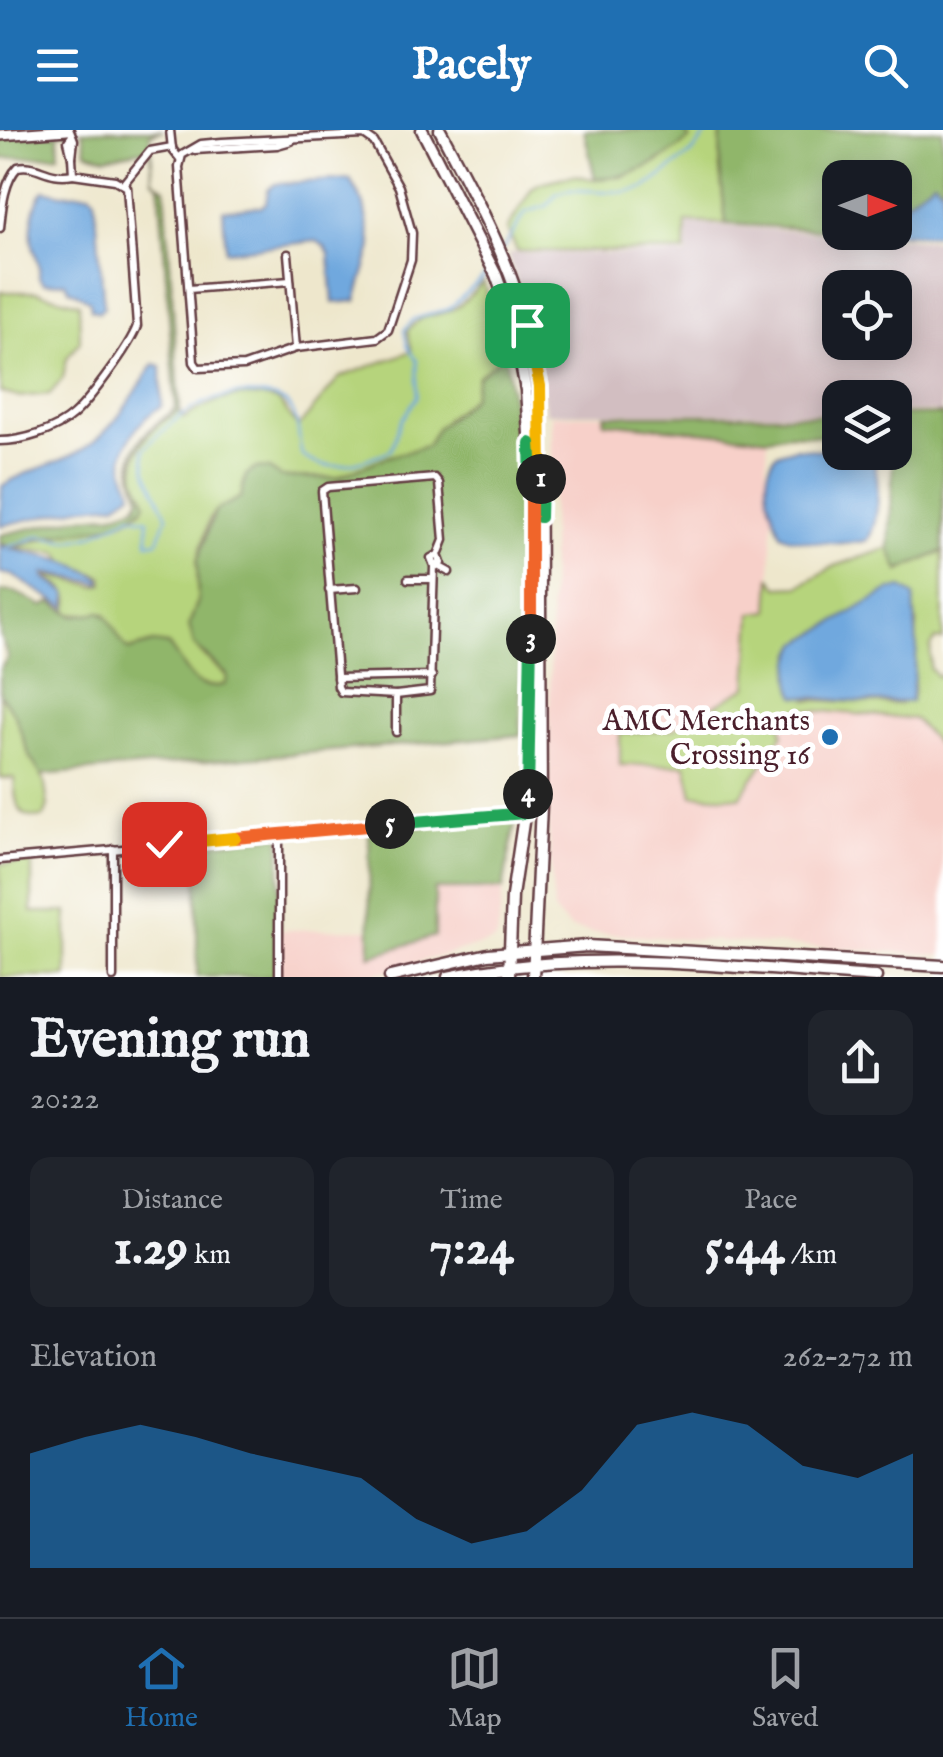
<!DOCTYPE html>
<html lang="en">
<head>
<meta charset="utf-8">
<style>
  body { margin:0; font-family:"IM FELL English",serif; background:#20242c; color:#f1f3f6; height:100vh; display:flex; flex-direction:column; font-size:38px; white-space:nowrap }
  * { box-sizing:border-box; margin:0 }
  p { font-size:32px; color:#9ea1a6 }
  .icon { flex:none; width:55px; height:55px; fill:none; stroke:currentColor; stroke-width:2; stroke-linecap:round; stroke-linejoin:round }
  .map { position:relative; height:847px; overflow:hidden }
  .details { display:flex; flex-direction:column; background:#171b24; flex:1 }
  .details>* { flex:none }
  .needle { width:65px; rotate:90deg }
  .tools { position:absolute; left:822px; top:30px; display:grid; gap:20px }
  .tools a { display:grid; place-items:center; width:90px; height:90px; border-radius:20px; background:#171b24; box-shadow:0 5px 25px #0003; font-size:50px }
  .pin { position:absolute; display:grid; place-items:center; width:85px; height:85px; color:#fff; margin:-42px; border-radius:20px; box-shadow:0 5px 15px #0006 }
  .km { position:absolute; width:50px; height:50px; margin:-25px; border-radius:50%; background:#222; color:#fff; font-size:28px; line-height:50px; text-align:center }
  .round { display:grid; place-items:center; flex:none; width:105px; height:105px; border-radius:20px; background:#20242c }
  .summary { display:flex; align-items:center; justify-content:space-between; height:170px; padding:0 30px }
  h1 { font-size:55px; font-weight:700; line-height:75px }
  .metrics { display:grid; grid-template-columns:repeat(3,1fr); gap:15px; height:170px; padding:10px 30px }
  .metrics div { display:grid; align-content:center; border-radius:20px; background:#20242c; text-align:center }
  .metrics b { font-size:50px; font-weight:700 }
  .metrics small { font-size:28px; font-weight:400 }
  .metrics p { font-size:28px }
  .chart { height:280px; padding:20px 30px }
  .chart p { display:flex; justify-content:space-between }
  .chart svg { width:100%; height:180px; margin-top:10px; fill:#1f6fb2; opacity:.7 }
  header { display:flex; justify-content:space-between; align-items:center; height:130px; padding:0 30px; background:#1f6fb2; color:#fff; font-size:45px; font-weight:700 }
  .tabs { display:flex; justify-content:space-around; align-items:center; height:140px; border-top:2px solid #363941; background:#171b24; font-size:28px; color:#9ea1a6 }
  .tabs a { display:grid; justify-items:center; gap:5px }
  .tabs .current { color:#1f6fb2 }
  .map>svg:first-child { display:block }
</style>
</head>
<body>
<header><svg class="icon" aria-label="menu" viewBox="0 0 24 24"><path d="M4 6h16M4 12h16M4 18h16"/></svg>Pacely<svg class="icon" aria-label="search" viewBox="0 0 24 24"><circle cx="10" cy="10" r="6"/><path d="M15 15l6 6"/></svg></header>
<div class="map">
<svg width="943" height="847" viewBox="0 0 943 847">
  <rect width="100%" height="100%" fill="#fff"/>
  <filter id="ink" filterUnits="userSpaceOnUse"><feTurbulence type="fractalNoise" baseFrequency=".01" numOctaves="2"/><feDisplacementMap in="SourceGraphic" scale="20" xChannelSelector="R" yChannelSelector="G"/><feConvolveMatrix kernelMatrix="1 2 1 2 8 2 1 2 1" color-interpolation-filters="sRGB"/></filter>
  <filter id="wash" filterUnits="userSpaceOnUse"><feTurbulence type="fractalNoise" baseFrequency=".0048" numOctaves="4" result="noise"/><feDisplacementMap in="SourceGraphic" scale="40" xChannelSelector="R" yChannelSelector="G"/><feGaussianBlur stdDeviation="2.25" result="paint"/><feColorMatrix in="noise" values="0 0 0 0 0 0 0 0 0 0 0 0 0 0 0 0 0 1.4 0 .05"/><feComposite in="paint" operator="in"/></filter>
  <g filter="url(#wash)">
    <rect width="100%" height="100%" fill="#eee7cc"/>
    <g fill="#f7d0c9">
      <path d="M552,285H605V292L768,308L766,347L773,383L770,477L767,482L752,484L747,557L673,599L620,604L621,635H686L693,665L740,667L783,604L781,595L795,580L914,589L943,621V825L593,803L570,798L554,782L549,705Z"/>
      <path d="M435,759H503L497,808L493,812L362,847H278V800L370,799L371,826Z"/>
    </g>
    <path fill="#d2bec1" fill-rule="evenodd" d="M688,94L939,110L942,282H895V268H840V283H546L531,196L508,123L687,125ZM840,158H895V212H840Z"/>
    <g fill="#b6d47b" stroke="#807a53" stroke-width="2.5" fill-rule="evenodd">
      <path d="M684,0H721L720,39L726,94L686,92L685,122L517,121L507,99L532,58L540,53L573,45L593,49L622,47L658,32L690,9Z"/>
      <path d="M483,152L500,197L505,225L478,246L472,268L446,289L427,316L361,337L337,348L281,347L269,339L244,353L241,367L215,381L210,387L197,432L198,471L189,495L199,521L227,546L226,554C202,562 182,546 175,524L153,513L129,520L120,513L105,484H71L67,480C76,461 59,456 46,445L96,456L104,454L103,447L64,431L59,423L13,418C56,404 99,399 142,380L145,366C120,330 147,298 180,281L184,288C215,268 243,260 279,271L298,297L340,247L412,221L407,201C427,179 431,190 451,180C463,175 474,161 483,152Z"/>
      <path d="M0,162H37L79,173L80,211L67,228L63,248L50,264L18,267L0,262Z"/>
      <path d="M889,418L900,441L943,421V510L936,509L931,516L930,538L937,547L943,544V621L914,589L798,579L781,594L783,604L740,667L693,665L686,635H620V604L673,599L747,557L752,483L769,481L771,448L778,457L799,456L835,436ZM917,492L913,566L899,574L809,570Z"/>
      <path d="M0,564L15,585L30,627L44,649L48,676L44,687C16,692 15,670 14,648H0Z"/>
      <path d="M32,732V782H67V847H0V734Z"/>
    </g>
    <g fill="#90b66b" stroke="#6d6a4b" stroke-width="2.5">
      <path d="M104,0H163L150,4L153,50L165,58L180,281C158,293 130,314 134,343C136,355 144,362 146,373C130,399 74,401 47,407C37,409 26,416 15,417C14,417 2,414 0,414V405L75,388L113,384L136,376L140,367C120,319 138,307 176,279L159,55L153,50L150,19L106,27L86,22L83,1L58,4L59,25L0,29V8C35,5 70,2 104,0Z"/>
      <path d="M584,0H684L690,9C662,31 632,49 595,49Z"/>
      <path d="M721,0H943V59L934,50L895,80V48H840V101L726,94L720,39Z"/>
      <path d="M505,225C528,349 520,479 521,605L41,645L30,627L15,585L0,564V539L8,527L0,506V461L15,462L43,476L52,472L74,486L100,482C115,490 115,509 129,520L153,513L168,515C186,534 189,566 226,554L227,545L194,515L189,495L198,471L197,432L215,381L241,367L246,345L256,338L269,339L281,347L337,348L383,328L427,316L437,298L472,268L478,246Z"/>
      <path d="M943,284V421L899,441L889,418L895,285Z"/>
      <path d="M605,285H840V307L789,304L768,308L604,292Z"/>
      <path d="M516,688L503,759H435V806L370,826L369,701Z"/>
      <path d="M281,705L278,847H197V715Z"/>
    </g>
    <g fill="#6fa8de" stroke="#5c6484" stroke-width="2.5">
      <path d="M350,49L364,75L372,117L356,171L333,173L329,124L325,117L317,111L226,121L223,80L262,76L266,73L268,60L275,54Z"/>
      <path d="M934,50L943,59V105L894,103L895,80Z"/>
      <path d="M44,60L62,64L90,63L95,68L104,177L99,182L91,179L90,171L69,159L65,152L44,153L39,148C40,130 37,131 33,116C29,101 34,71 44,60Z"/>
      <path d="M154,234L161,236L162,276C142,287 119,315 124,339C126,348 131,353 132,363L116,374L84,377L0,396L2,356C26,339 60,335 86,317C117,297 133,264 154,234Z"/>
      <path d="M795,318L856,323L875,335C880,357 879,389 868,410C851,416 796,413 781,404C771,378 758,349 776,324Z"/>
      <path d="M0,416C31,425 72,428 101,449V453L44,443V447L67,463V478L12,445L0,443Z"/>
      <path d="M902,458L914,466L917,519L911,572H858L796,566C787,551 790,528 799,513L890,460Z"/>
    </g>
    <g fill="none" stroke-linecap="round" stroke-linejoin="round">
      <g stroke="#6fa8de" stroke-width="2.5">
        <path d="M503,119L526,82L547,76L556,64L568,60L624,62L645,58L692,23L710,0"/>
        <path d="M6,418L40,406L69,411L90,406L131,386L148,389V413L158,411L167,386L146,339L144,320C173,286 212,259 258,265C272,267 283,267 292,280C300,294 298,310 302,325C327,347 364,331 391,320L401,291L417,267V231L407,215L404,200L414,189L449,179L488,143"/>
      </g>
    </g>
  </g>
  <g filter="url(#ink)">
    <g fill="none" stroke-linecap="round" stroke-linejoin="round">
      <g stroke="#633d43" stroke-width="11">
        <g id="street">
          <path d="M70,0L74,10L72,27L68,11L71,7"/>
          <path d="M170,0L172,19L180,29"/>
          <path d="M364,5L374,12L399,57L412,103L411,130L388,200L377,208L296,218L244,236L198,238L194,232L179,37L182,25L201,14L222,12Z"/>
          <path d="M195,20L277,15L291,11"/>
          <path d="M124,53L150,21L172,17"/>
          <path d="M0,98C2,78 4,51 18,37C38,33 47,49 73,44"/>
          <path d="M288,124L296,218"/>
          <path d="M189,159L290,151"/>
          <path d="M0,311C23,311 55,301 73,285C89,271 130,216 137,196L127,57L115,50L73,44L72,27"/>
          <path d="M434,436L430,561L396,565L341,562L338,557L322,361L328,357L435,348L439,353L444,410L438,425L431,428L434,436L441,433L438,425"/>
          <path d="M438,436L449,442"/>
          <path d="M408,449H432"/>
          <path d="M329,460L357,458"/>
          <path d="M337,548L432,546"/>
          <path d="M396,602V565"/>
          <path d="M0,730L524,683"/>
          <path d="M113,847V719"/>
          <path d="M279,847V704"/>
        </g>
      </g>
      <g stroke="#633d43" stroke-width="14">
        <path id="secondary" d="M0,5L67,0"/>
      </g>
      <g stroke="#633d43" stroke-width="15">
        <g id="primary">
          <path d="M422,0L496,145L513,192L526,260L532,347L530,646L512,766L509,847"/>
          <path d="M440,0C484,83 527,162 539,256L541,676L533,847"/>
          <path d="M390,847L488,824L587,816L943,836"/>
          <path d="M448,847C588,817 735,838 876,847"/>
        </g>
      </g>
      <use href="#street" stroke="#fff" stroke-width="6"/>
      <use href="#secondary" stroke="#fff" stroke-width="9"/>
      <use href="#primary" stroke="#fff" stroke-width="10"/>
    </g>
  </g>
  <g fill="none" stroke-linecap="round" stroke-linejoin="round" filter="url(#ink)">
    <g stroke="#fff" stroke-width="20">
      <path id="split-1" d="M527,195L540,256L541,349"/>
    </g>
    <g stroke="#fff" stroke-width="20">
      <path id="split-2" d="M531,353L530,313L534,374L540,387L541,349"/>
    </g>
    <g stroke="#fff" stroke-width="20">
      <path id="split-3" d="M531,509V353"/>
    </g>
    <g stroke="#fff" stroke-width="20">
      <path id="split-4" d="M528,664L531,509"/>
    </g>
    <g stroke="#fff" stroke-width="20">
      <path id="split-5" d="M390,694L526,683L528,664"/>
    </g>
    <g stroke="#fff" stroke-width="20">
      <path id="split-6" d="M235,708L390,694"/>
    </g>
    <g stroke="#fff" stroke-width="20">
      <path id="split-7" d="M164,714L235,708"/>
    </g>
    <use href="#split-1" stroke="#f5b400" stroke-width="12"/>
    <use href="#split-2" stroke="#22a559" stroke-width="12"/>
    <use href="#split-3" stroke="#f0652b" stroke-width="12"/>
    <use href="#split-4" stroke="#22a559" stroke-width="12"/>
    <use href="#split-5" stroke="#22a559" stroke-width="12"/>
    <use href="#split-6" stroke="#f0652b" stroke-width="12"/>
    <use href="#split-7" stroke="#f5b400" stroke-width="12"/>
  </g>
  <circle fill="#1f6fb2" stroke="#fff" stroke-width="4" cx="830" cy="607" r="10"/>
  <g text-anchor="middle" stroke-width="10" stroke-linejoin="round" paint-order="stroke">
    <g font-size="30" fill="#4a1f2b" stroke="#fff" text-anchor="end">
      <text x="810" y="600">AMC Merchants<tspan x="810" dy="34">Crossing 16</tspan></text>
    </g>
  </g>
</svg>
<div class="tools">
<a><svg class="needle" viewBox="-14 -14 28 28"><path d="M0-13l5 13h-10z" fill="#e53935"/><path d="M0 13l5-13h-10z" fill="#9ea1a6"/></svg></a>
<a><svg class="icon" aria-label="locate" viewBox="0 0 24 24"><circle cx="12" cy="12" r="6"/><path d="M12 2v4M12 18v4M2 12h4M18 12h4"/></svg></a>
<a><svg class="icon" aria-label="layers" viewBox="0 0 24 24"><path d="M12 4l9 5-9 5-9-5zM3 14l9 5 9-5"/></svg></a>
</div>
<div class="pin" style="left:527px;top:195px;background:#1e9e55"><svg class="icon" aria-label="arrive" viewBox="0 0 24 24"><path d="M6 21V4h12l-3 4 3 4H6"/></svg></div>
<div class="pin" style="left:164px;top:714px;background:#d93025"><svg class="icon" aria-label="check" viewBox="0 0 24 24"><path d="M5 12l5 5 9-10"/></svg></div>
<b class="km" style="left:541px;top:349px">1</b>
<b class="km" style="left:531px;top:509px">3</b>
<b class="km" style="left:528px;top:664px">4</b>
<b class="km" style="left:390px;top:694px">5</b>
</div>
<section class="details">
<div class="summary"><div><h1>Evening run</h1><p>20:22</p></div><a class="round"><svg class="icon" aria-label="share" viewBox="0 0 24 24"><path d="M12 15V3M7 8l5-5 5 5M5 13v7h14v-7"/></svg></a></div>
<div class="metrics">
<div><p>Distance</p><b>1.29<small> km</small></b></div>
<div><p>Time</p><b>7:24</b></div>
<div><p>Pace</p><b>5:44<small> /km</small></b></div>
</div>
<div class="chart"><p><span>Elevation</span>262–272 m</p>
<svg viewBox="0 0 160 44" preserveAspectRatio="none"><path d="M0 44V16L10 12L20 9L30 12L40 16L50 19L60 22L70 32L80 38L90 35L100 25L110 9L120 6L130 9L140 19L150 22L160 16V44z"/></svg>
</div>
</section>
<nav class="tabs">
<a class="current"><svg class="icon" aria-label="home" viewBox="0 0 24 24"><path d="M3 11l9-7 9 7M6 9v11h12V9"/></svg>Home</a>
<a><svg class="icon" aria-label="map" viewBox="0 0 24 24"><path d="M3 6l6-2 6 2 6-2v14l-6 2-6-2-6 2zM9 4v14M15 6v14"/></svg>Map</a>
<a><svg class="icon" aria-label="saved" viewBox="0 0 24 24"><path d="M7 4h10v16l-5-4-5 4z"/></svg>Saved</a>
</nav>
</body>
</html>
